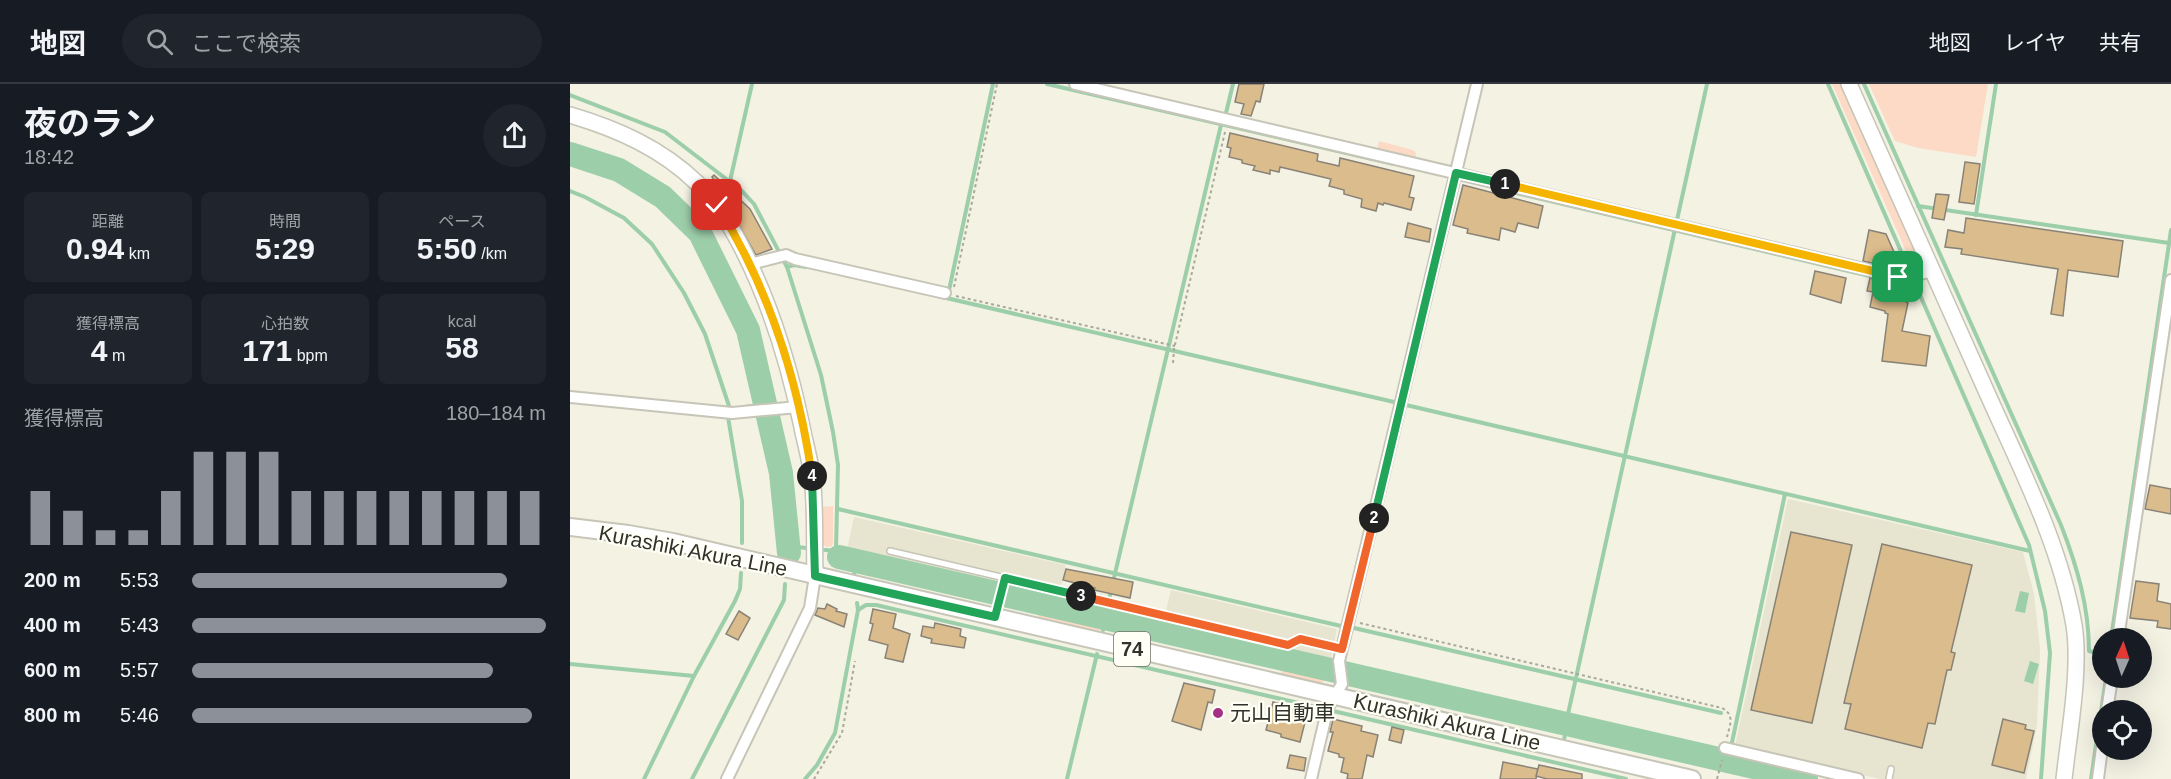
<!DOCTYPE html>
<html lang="ja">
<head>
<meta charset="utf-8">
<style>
  body { margin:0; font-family:Helvetica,"Noto Sans JP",sans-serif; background:#20242c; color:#f1f3f6; height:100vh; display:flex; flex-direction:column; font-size:22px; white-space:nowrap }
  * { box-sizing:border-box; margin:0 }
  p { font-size:20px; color:#9ea1a6 }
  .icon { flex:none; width:33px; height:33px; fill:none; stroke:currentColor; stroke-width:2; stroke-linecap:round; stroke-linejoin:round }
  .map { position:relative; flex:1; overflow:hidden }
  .sheet { display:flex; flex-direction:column; background:#171b24; width:570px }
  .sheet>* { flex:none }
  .needle { width:39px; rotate:3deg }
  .tools { position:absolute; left:1522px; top:544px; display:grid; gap:12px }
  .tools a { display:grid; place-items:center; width:60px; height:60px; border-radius:50%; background:#171b24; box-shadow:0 6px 24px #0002; font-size:30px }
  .pin { position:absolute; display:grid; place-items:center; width:51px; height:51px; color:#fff; margin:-26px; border-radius:12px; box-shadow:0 3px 9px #0006 }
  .km { position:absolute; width:30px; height:30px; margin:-15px; border-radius:50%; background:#222; color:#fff; font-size:16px; line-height:30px; text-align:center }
  .round { display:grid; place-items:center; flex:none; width:63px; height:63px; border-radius:32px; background:#20242c }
  .overview { display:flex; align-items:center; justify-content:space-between; height:102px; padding:0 24px }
  h1 { font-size:33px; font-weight:700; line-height:45px }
  .stats { display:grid; grid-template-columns:repeat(3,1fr); gap:9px; height:102px; padding:6px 24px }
  .stats div { display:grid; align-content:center; border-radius:9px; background:#20242c; text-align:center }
  .stats b { font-size:30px; font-weight:700 }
  .stats small { font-size:16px; font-weight:400 }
  .stats p { font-size:16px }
  .chart { height:168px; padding:12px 24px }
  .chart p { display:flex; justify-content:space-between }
  .chart svg { width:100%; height:108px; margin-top:6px; stroke:#8c9099; stroke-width:6 }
  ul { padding:0 24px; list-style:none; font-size:20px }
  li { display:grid; grid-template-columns:96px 72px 1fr; align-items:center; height:45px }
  li i { height:15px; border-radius:8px; background:#8c9099 }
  header { display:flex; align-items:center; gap:36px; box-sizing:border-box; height:84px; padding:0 30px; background:#171b24; border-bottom:2px solid #363941 }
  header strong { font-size:28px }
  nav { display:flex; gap:33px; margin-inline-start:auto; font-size:21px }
  .search { width:420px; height:54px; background:#20242c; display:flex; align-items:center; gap:15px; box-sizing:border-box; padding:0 21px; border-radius:33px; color:#9ea1a6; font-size:22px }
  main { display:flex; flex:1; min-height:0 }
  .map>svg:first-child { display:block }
</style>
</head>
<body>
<header>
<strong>地図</strong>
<div class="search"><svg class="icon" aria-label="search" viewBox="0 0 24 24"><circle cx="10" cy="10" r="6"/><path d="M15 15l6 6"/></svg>ここで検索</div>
<nav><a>地図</a><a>レイヤ</a><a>共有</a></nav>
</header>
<main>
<section class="sheet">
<div class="overview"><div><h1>夜のラン</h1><p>18:42</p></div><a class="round"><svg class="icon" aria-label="share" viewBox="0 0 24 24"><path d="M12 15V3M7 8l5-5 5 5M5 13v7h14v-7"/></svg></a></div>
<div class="stats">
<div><p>距離</p><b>0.94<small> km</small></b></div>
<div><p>時間</p><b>5:29</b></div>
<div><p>ペース</p><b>5:50<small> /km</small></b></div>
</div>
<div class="stats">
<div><p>獲得標高</p><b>4<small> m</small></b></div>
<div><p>心拍数</p><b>171<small> bpm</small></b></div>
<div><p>kcal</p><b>58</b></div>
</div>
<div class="chart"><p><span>獲得標高</span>180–184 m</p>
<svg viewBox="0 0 160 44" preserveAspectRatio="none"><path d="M5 44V22M15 44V30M25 44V38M35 44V38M45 44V22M55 44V6M65 44V6M75 44V6M85 44V22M95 44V22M105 44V22M115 44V22M125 44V22M135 44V22M145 44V22M155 44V22"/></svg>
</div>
<ul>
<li><b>200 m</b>5:53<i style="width:89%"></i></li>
<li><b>400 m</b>5:43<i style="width:100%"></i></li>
<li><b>600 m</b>5:57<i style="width:85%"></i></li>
<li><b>800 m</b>5:46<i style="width:96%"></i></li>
</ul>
</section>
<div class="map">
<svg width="1601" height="695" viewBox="0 0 1601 695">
  <rect width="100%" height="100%" fill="#f3f2e3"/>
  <g fill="#e7e5cf">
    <path d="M1218,415L1453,468L1464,510L1470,565L1467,641L1456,695H1310L1165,662Z"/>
    <path d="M284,433L496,481L491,501L537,511L534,524L277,466Z"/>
    <path d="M601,506L767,545L761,574V580L567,534L568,530L542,524L544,515L596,527Z"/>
  </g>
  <g fill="#fddac5">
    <path d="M1262,0H1271L1348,171L1344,185Z"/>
    <path d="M1299,0H1418L1406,73L1348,64L1325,57Z"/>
    <path d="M809,57L843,66L846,69L845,76L807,67Z"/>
    <path d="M263,422V459L262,462L256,463L251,458L250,423Z"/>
    <path d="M472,525L532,538L530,548L469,534L467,531Z"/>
    <path d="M713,580L743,586L760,593L750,600L711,591Z"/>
  </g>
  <g fill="#9dceaa">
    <path d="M1450,507L1459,509L1455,529L1445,527Z"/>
    <path d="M1460,577L1469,580L1463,600L1454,597Z"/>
  </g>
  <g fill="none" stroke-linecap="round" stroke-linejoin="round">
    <g stroke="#9dceaa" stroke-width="4">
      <path d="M477,0L824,80"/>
      <path d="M1258,0L1459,461L1475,527L1480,569L1471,695"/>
      <path d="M1294,0L1491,441C1507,482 1519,523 1519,567L1533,570"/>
      <path d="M0,11L95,48L172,107L184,120L217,183L251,291L263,348L268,381L266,465L269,473"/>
      <path d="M656,29L663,0"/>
      <path d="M160,97L182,0"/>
      <path d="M0,107L15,113L54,134L82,160L114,209L135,250L160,325L162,324"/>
      <path d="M946,109L1304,193"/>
      <path d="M1348,122L1599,159"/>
      <path d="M1406,131L1426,0"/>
      <path d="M1107,136L1137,0"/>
      <path d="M217,183L224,181L236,183"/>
      <path d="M1326,198L1345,202"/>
      <path d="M378,211L423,0"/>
      <path d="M372,213L824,318"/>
      <path d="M836,321L1460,467"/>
      <path d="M175,323L195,320"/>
      <path d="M158,333L172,417V459"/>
      <path d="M268,425L771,542"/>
      <path d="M218,462L236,464"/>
      <path d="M255,466L266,467"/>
      <path d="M284,492L286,478"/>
      <path d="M543,498L651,41"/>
      <path d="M288,526L296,521H306L1056,695"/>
      <path d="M784,544L1151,629"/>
      <path d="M533,546L541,506"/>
      <path d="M1541,555L1601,146"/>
      <path d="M0,580L124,592"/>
      <path d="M996,639L1105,145"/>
      <path d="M994,656L997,640"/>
      <path d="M1158,677L1215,410"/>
      <path d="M74,695L124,592L165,517L170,505L171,489"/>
      <path d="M122,695L214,516L215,500"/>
      <path d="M235,695L247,681L265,649L288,526L287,519"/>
      <path d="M497,695L527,570"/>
      <path d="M1222,695L1223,692"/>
      <path d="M1521,695L1536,594"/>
    </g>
    <g stroke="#9dceaa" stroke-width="24">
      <path d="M0,70L49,86L93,113L130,149L178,246L211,389L219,469"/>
      <path d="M269,473L1236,695"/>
    </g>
  </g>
  <g fill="#dbbc8c" stroke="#898277" stroke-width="1.5">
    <path d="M669,0H694L690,18L686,17L681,32L671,30L674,20L665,18Z"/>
    <path d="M660,49L748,70L747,77L769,82L770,74L844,92L839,113L844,114L841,126L814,119L813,121L808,119L806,127L791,123L792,115L774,110V106L759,102L761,95L710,83L709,88L700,86V90L683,86L685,82L672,79V76L659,73L661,64L657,63Z"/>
    <path d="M1395,78L1410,80L1404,120L1389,118Z"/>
    <path d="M144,91L180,125L202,165L186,171L142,93Z"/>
    <path d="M893,101L973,122L968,144L948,139L945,148L931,144L929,156L897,149L898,145L883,141Z"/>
    <path d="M1366,110L1379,111L1374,136L1362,134Z"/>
    <path d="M1396,134L1553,157L1548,193L1498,186L1493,232L1481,230L1488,185L1391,170L1392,165L1375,163L1378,146L1394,149Z"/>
    <path d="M838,139L861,145L859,158L835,153Z"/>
    <path d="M1299,146L1316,150L1332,186L1293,177Z"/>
    <path d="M1245,187L1276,194L1271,219L1240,210Z"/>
    <path d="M1300,194L1327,200H1339L1336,218L1338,219L1332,247L1360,252L1356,282L1312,277L1318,230L1315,229V227L1300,223L1303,208L1297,207Z"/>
    <path d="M1580,401L1601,405V430L1575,425Z"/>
    <path d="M1221,448L1282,461L1242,639L1181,626Z"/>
    <path d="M1312,460L1402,481L1381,568L1385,569L1381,586H1377L1365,640L1358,639L1352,664L1275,645L1281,620L1274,619Z"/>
    <path d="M496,485L563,498L560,514L524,506L525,504L493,496Z"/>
    <path d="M1566,497L1589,500L1587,517L1601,520V545L1587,543L1588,537L1560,534Z"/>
    <path d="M257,520L267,525L266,527L277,530L274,543L245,531L248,524L255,525Z"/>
    <path d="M303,525L326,530L323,544L340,550L333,578L315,574L318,561L299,556L303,540L300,539Z"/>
    <path d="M169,527L180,534L168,556L156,550Z"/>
    <path d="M365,539L391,545L390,552L396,554L394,564L361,559L362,555L351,552L353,542L364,544Z"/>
    <path d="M614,599L645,606L642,619L638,618L631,646L602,637Z"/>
    <path d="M703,618L729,624L727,632L736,634L730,658L711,653V650L696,646Z"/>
    <path d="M763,635L792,642L791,647L808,651L803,673L797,671L792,695H777L778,690L771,688L774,674L769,673V670L758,667L763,648H760Z"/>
    <path d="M1433,635L1456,641L1455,645L1464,647L1454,689L1422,681Z"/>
    <path d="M822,643L834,646L831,659L819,656Z"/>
    <path d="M720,671L736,674L734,687L717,684Z"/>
    <path d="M933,678L968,685L966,695H930Z"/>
    <path d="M969,681L1012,690V695H977L966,692Z"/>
  </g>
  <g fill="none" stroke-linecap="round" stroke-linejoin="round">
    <g stroke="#c6c5b7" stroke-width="8">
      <g id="lane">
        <path d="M320,467L435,494"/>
        <path d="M426,530L435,494L719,561L730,555L772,565"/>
        <path d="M1319,695L1321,685"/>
      </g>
    </g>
    <g stroke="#c6c5b7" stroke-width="14">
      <g id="street">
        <path d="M505,0L1328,193H1336L1363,187"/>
        <path d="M180,180L216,171L225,175L375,209"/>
        <path d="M0,313L162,329L228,323"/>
        <path d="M1548,555L1601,196"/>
        <path d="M1537,627L1542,594"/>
        <path d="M1155,664L1288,695"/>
        <path d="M157,695L240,524L245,492"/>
        <path d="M741,695L758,623L772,600L769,577L907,0"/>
        <path d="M1528,695L1533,656"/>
      </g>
    </g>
    <g stroke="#c6c5b7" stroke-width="18">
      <g id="secondary">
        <path d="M1279,0C1325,104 1372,207 1418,311C1451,385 1490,460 1504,541C1511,585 1499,649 1494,695"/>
        <path d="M0,31C47,45 91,64 127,99C146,117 159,139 171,162C201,220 219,280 232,343C235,359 240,375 242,392C246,425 244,459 245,492"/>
      </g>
    </g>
    <g stroke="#c6c5b7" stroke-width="20">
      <path id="primary" d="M0,443L58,450L103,458L1122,695"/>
    </g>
    <g stroke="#a9a99d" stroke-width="2" stroke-dasharray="3 3" stroke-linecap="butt">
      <path d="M384,203L427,0"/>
      <path d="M386,212L605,262"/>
      <path d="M603,279L604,265L655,48"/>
      <path d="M790,539L1152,624C1165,631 1160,641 1157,653"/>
      <path d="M244,695L272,649L285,577"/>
      <path d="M1147,695L1152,676"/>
    </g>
    <use href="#lane" stroke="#fff" stroke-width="5"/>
    <use href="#street" stroke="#fff" stroke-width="10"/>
    <use href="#secondary" stroke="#fff" stroke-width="15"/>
    <use href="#primary" stroke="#fff" stroke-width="16"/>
  </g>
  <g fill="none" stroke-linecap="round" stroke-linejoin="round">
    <g stroke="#fff" stroke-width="12">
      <path id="split-1" d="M935,100L1328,193"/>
    </g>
    <g stroke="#fff" stroke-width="12">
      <path id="split-2" d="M804,434L886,89L935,100"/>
    </g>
    <g stroke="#fff" stroke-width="12">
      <path id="split-3" d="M511,512L718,561L730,555L772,565L804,434"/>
    </g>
    <g stroke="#fff" stroke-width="12">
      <path id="split-4" d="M242,392L245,492L425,533L435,494L511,512"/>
    </g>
    <g stroke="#fff" stroke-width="12">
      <path id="split-5" d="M147,121C198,202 228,296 242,392"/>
    </g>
    <use href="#split-1" stroke="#f5b400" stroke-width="8"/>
    <use href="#split-2" stroke="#22a559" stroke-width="8"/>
    <use href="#split-3" stroke="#f0652b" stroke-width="8"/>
    <use href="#split-4" stroke="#22a559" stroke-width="8"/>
    <use href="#split-5" stroke="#f5b400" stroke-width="8"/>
  </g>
  <circle fill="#a73087" stroke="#fffff6" stroke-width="2" cx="648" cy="629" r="6"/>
  <g text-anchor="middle" stroke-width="4.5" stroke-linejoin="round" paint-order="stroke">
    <rect fill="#fffff6" stroke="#707069" stroke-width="1.5" x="544" y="548" width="36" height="34" rx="4.5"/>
    <g font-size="20" font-weight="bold" fill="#32322c">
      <text x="562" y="572">74</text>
    </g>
    <g font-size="21" fill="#32322c" stroke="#fffff6">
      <text transform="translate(123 467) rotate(11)" y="7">Kurashiki Akura Line</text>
      <text transform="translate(877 638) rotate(13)" y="7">Kurashiki Akura Line</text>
    </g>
    <g font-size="21" fill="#32322c" stroke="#fffff6" text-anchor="start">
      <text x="660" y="636">元山自動車</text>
    </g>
  </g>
</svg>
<div class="tools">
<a><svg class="needle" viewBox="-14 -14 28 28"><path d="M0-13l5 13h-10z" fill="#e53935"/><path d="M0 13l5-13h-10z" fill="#9ea1a6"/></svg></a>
<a><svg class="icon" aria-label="locate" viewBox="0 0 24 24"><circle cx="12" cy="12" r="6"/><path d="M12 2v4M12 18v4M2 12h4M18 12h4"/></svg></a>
</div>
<div class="pin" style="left:1328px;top:193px;background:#1e9e55"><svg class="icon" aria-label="arrive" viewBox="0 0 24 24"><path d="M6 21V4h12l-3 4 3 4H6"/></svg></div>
<div class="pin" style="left:147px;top:121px;background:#d93025"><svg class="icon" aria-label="check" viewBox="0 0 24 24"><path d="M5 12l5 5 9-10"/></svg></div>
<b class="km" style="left:935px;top:100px">1</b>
<b class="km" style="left:804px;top:434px">2</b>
<b class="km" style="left:511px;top:512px">3</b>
<b class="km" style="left:242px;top:392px">4</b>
</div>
</main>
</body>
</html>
